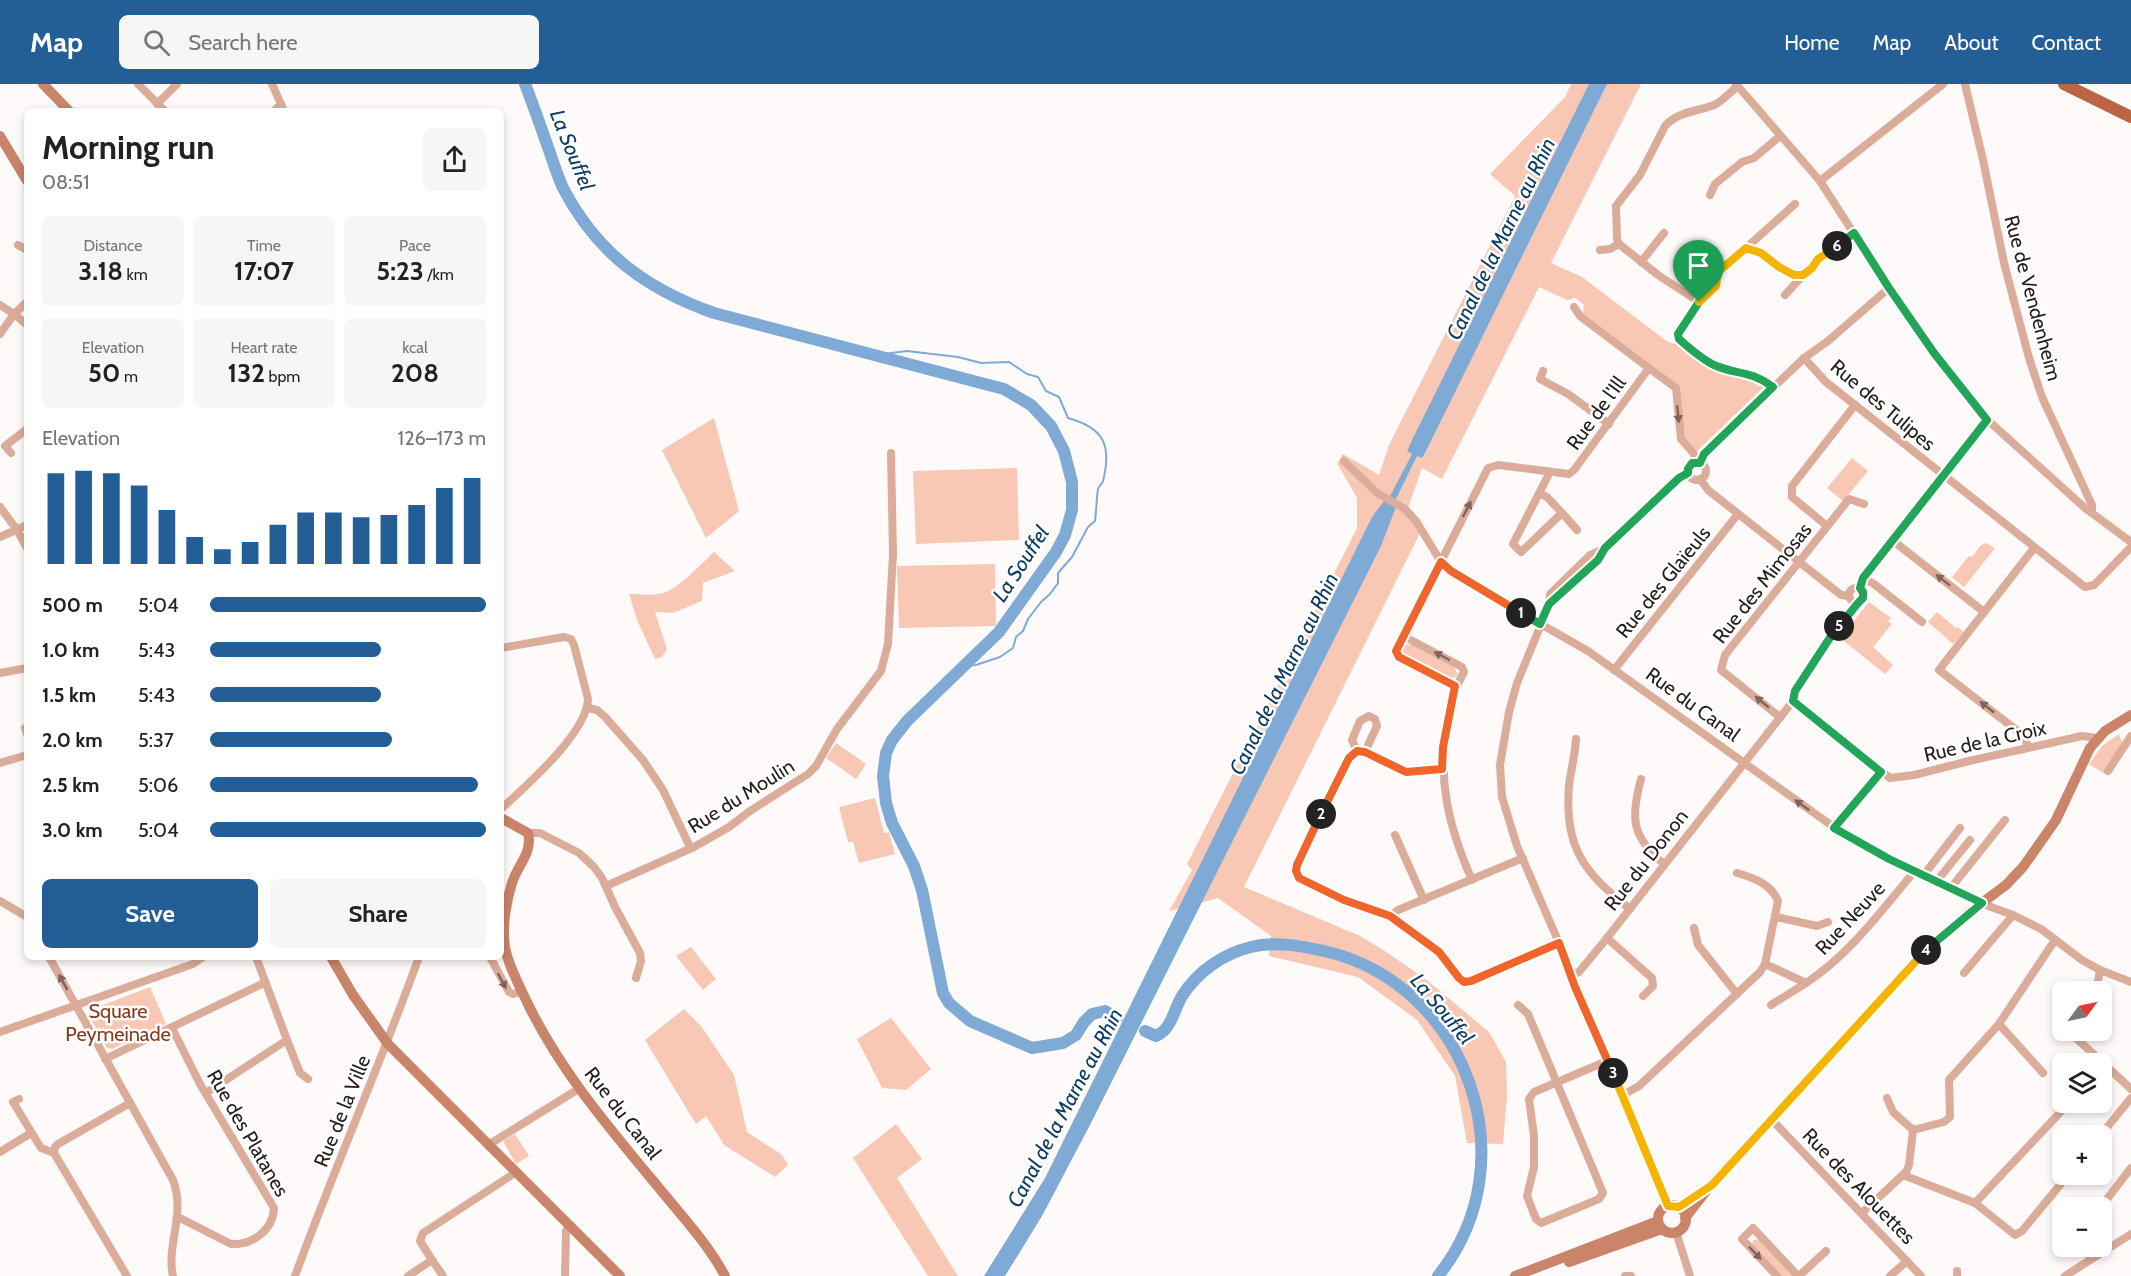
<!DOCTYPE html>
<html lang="en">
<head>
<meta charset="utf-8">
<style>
  body { margin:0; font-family:Cabin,sans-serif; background:#f6f6f6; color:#222; height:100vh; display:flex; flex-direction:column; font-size:22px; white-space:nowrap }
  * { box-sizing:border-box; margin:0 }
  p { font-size:20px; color:#767676 }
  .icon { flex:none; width:33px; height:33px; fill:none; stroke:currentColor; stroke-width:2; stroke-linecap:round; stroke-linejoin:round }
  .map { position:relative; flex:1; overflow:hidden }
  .details { position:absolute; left:24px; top:24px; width:480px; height:852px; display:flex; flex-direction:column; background:#fff; border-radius:9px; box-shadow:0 3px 9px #0003 }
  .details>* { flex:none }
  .needle { width:39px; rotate:57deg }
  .tools { position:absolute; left:2052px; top:897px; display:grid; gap:12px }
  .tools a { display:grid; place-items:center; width:60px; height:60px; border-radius:9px; background:#fff; box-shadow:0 3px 9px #0003; font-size:30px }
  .pin { position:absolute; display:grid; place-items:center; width:51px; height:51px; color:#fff; margin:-62px -26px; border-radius:50% 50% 50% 0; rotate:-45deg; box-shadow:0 0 6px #0007 }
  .pin .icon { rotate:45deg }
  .km { position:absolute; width:30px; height:30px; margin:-15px; border-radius:50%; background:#222; color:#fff; font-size:16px; line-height:30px; text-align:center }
  .round { display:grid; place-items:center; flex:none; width:63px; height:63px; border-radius:9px; background:#f6f6f6 }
  .overview { display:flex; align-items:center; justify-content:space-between; height:102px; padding:0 18px }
  h1 { font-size:33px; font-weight:700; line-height:45px }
  .stats { display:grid; grid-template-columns:repeat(3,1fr); gap:9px; height:102px; padding:6px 18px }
  .stats div { display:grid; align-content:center; border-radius:9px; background:#f6f6f6; text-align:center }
  .stats b { font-size:26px; font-weight:700 }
  .stats small { font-size:16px; font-weight:400 }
  .stats p { font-size:16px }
  .chart { height:168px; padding:12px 18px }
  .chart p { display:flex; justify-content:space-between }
  .chart svg { width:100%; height:108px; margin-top:6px; stroke:#235f96; stroke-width:6 }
  .action { display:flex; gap:12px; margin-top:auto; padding:12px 18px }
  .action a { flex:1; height:69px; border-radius:9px; background:#235f96; color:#fff; font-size:24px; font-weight:700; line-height:69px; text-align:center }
  .action a+a { background:#f6f6f6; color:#222 }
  ul { padding:0 18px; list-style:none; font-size:20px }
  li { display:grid; grid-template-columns:96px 72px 1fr; align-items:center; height:45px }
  li i { height:15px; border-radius:8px; background:#235f96 }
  header { display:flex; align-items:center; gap:36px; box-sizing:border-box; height:84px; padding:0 30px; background:#235f96; color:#fff }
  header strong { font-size:28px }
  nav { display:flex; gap:33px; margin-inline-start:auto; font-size:21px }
  .search { width:420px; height:54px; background:#f6f6f6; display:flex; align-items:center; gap:15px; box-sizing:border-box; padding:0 21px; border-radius:9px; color:#767676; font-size:22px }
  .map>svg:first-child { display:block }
</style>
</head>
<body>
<header>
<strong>Map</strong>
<div class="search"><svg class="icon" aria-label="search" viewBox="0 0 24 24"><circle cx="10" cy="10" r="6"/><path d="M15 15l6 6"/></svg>Search here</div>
<nav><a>Home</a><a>Map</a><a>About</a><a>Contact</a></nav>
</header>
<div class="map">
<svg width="2131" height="1192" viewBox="0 0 2131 1192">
  <rect width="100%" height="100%" fill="#fefaf9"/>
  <g fill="#f9c8b5">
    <path d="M1571,0H1641L1551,179L1582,193L1665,256L1673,260L1680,259L1713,284L1762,298L1765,302L1696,368L1685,355L1677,300L1583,229L1584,221L1575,214L1567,216L1539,203L1442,395L1422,384L1408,424L1422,445L1244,803L1360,852L1385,867L1428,897L1489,948L1506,978L1507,1012L1503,1060L1467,1059L1455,992L1417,936L1358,893L1269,872L1271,852L1218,814L1169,827L1192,786L1187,780L1357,444V414L1337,379L1343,370L1379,391L1389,361L1515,112L1490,90L1565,13Z"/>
    <path d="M714,334L739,427L706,454L662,366Z"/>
    <path d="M1852,374L1868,387L1843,417L1827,404Z"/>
    <path d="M1017,384L1019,456L916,460L913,387Z"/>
    <path d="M1986,459L1995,464L1964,503L1952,493L1969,472L1972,473L1981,461Z"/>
    <path d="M714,468L735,487L703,499L702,517L673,529L655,528L667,565L662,573L655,575L637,536L629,510C641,510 652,512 663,509C677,506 703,478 714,468Z"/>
    <path d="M995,480L996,542L899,544L897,482Z"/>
    <path d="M1869,518L1891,534L1888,537L1892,540L1873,563L1893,581L1885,590L1840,554Z"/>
    <path d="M1937,528L1956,544L1958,543L1964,548L1953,560L1928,538Z"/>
    <path d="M1405,560L1412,561L1454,583L1457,589V592L1450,595L1405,573L1400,566Z"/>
    <path d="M2119,650L2123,661L2105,690L2089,680L2102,662Z"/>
    <path d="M836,659L866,680L856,695L826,674Z"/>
    <path d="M875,714L884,749L889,748L895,770L859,779L853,758H848L839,723Z"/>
    <path d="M691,863L716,895L703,906L676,872Z"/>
    <path d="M150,903L166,940L112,965L107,964L88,930L90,926Z"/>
    <path d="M684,925L701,942L734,991L747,1048L782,1071L788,1081L775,1093L724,1061L706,1032L696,1040L645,956Z"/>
    <path d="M891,934L931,985L906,1006L882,1004L857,955Z"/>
    <path d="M896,1040L922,1075L897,1094L958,1192H928L853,1074Z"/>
    <path d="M515,1050L529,1072L516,1080L503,1057Z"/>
    <path d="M1759,1155L1794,1192H1780L1752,1161L1753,1156Z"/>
  </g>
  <path fill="#7faad5" d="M1589,0H1607L1427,365L1422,374L1417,372L1393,421L1396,423L1381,462L1091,1039L1042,1132L1005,1192H984L1045,1094L1372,433L1384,417L1387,418L1412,370L1407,367L1413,354Z"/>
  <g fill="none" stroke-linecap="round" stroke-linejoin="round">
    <path stroke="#7faad5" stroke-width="2" d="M876,271L907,267L958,273L981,279L1009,278L1027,290L1038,293L1046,307L1059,313L1068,334C1104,344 1112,361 1103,397C1102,400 1099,402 1098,405C1097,409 1096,430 1095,437L1088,443L1072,473L1058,489V499L1050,510L1041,518L1028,535L1023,547L1016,553L1013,564L1000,573L976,581L965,582"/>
    <g stroke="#7faad5" stroke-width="12">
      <path d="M525,0C534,23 542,46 550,69C554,81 558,93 563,104C597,169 646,205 714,229L1004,305L1031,321L1051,342L1064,367L1072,398V426L1065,451L1056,468L999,548L907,637L892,656L886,669L883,692L886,719L892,739L914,782L922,806L943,909L949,919L970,937L1032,964L1063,959L1076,951L1084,938L1092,930L1105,927L1117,934"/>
      <path d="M1145,947L1156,952C1172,945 1174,925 1182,912C1198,887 1223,870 1251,863C1275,857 1301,862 1324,867C1466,899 1531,1077 1438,1192"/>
    </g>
    <g stroke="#dcac9a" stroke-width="8">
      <path d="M138,0L165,27"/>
      <path d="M272,0L284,27"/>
      <path d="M1736,0L1820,97L1889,204L1934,269L1982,331L2085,424L2131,458"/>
      <path d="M1965,0L1983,76L2004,179L2029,274L2042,313L2092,421V429"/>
      <path d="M157,20L177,0"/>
      <path d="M274,27L281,20"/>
      <path d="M1820,97L1943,0"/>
      <path d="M1710,111L1715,100L1742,78L1754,74L1780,52"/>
      <path d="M18,161L27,166"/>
      <path d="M1746,164L1795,120"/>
      <path d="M1600,166L1610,165L1619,160"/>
      <path d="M1641,178L1664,149"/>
      <path d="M1785,211L1803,191"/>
      <path d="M1699,218L1658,191L1619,160L1617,155L1616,122L1640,91L1665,42C1679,27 1696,28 1714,21C1723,17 1730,8 1738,2"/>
      <path d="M0,221L14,230L27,241"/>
      <path d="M1574,223L1580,232L1649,284"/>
      <path d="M0,250L14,230L27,218"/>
      <path d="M1804,274L1826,298L2085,503L2094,501L2131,463"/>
      <path d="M1543,287L1540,295L1568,310L1609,340"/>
      <path d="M1773,303C1750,286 1736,291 1714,281C1702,275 1689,263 1679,255L1678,250L1699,218L1716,202L1718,188L1746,164L1761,169L1779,183L1794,191H1803L1812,184L1818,175L1854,149"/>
      <path d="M11,369L5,362L27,345"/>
      <path d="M1344,377L1377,409L1405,425L1416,437L1441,478L1451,487L1484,508L1588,567L1835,744L1914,788L1975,817L2013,831L2041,845L2082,876L2100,886L2131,898"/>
      <circle cx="1697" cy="387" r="9"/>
      <path d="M1700,379L1704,370L1804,274L1828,257L1889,204"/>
      <path d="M1700,395L1708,406L1841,511L1849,512"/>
      <path d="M1539,409L1547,413L1562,429L1521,468L1513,460L1550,388"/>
      <path d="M0,423L17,446L27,464"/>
      <path d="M1562,429L1577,446"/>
      <path d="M1827,442L1792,413V402L1855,321"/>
      <path d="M0,453L27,441"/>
      <path d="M1892,456L1984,528"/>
      <path d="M1605,464L1590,471L1550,510L1549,521L1517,599L1509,628L1500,681L1502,713L1517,762L1559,859L1575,903L1631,1030L1637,1050L1668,1122"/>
      <path d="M1863,494L1874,500L1922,538"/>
      <circle cx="1856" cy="511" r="7"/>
      <path d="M1860,504L1863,494L1987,336"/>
      <path d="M1549,521L1598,476L1605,464L1679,394L1688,389"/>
      <path d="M1403,552L1462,583L1464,588C1454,605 1451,620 1447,640C1437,696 1449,744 1472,796"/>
      <path d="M501,564L564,553L571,555L574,561L588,615C587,649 526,702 501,725"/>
      <path d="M1614,586L1738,430"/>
      <path d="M0,589L27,584"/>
      <path d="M1455,602L1399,573L1396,567L1488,384L1498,381L1569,390L1574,386L1649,284L1676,304L1681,355L1694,370L1696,378"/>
      <path d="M1793,617L1890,694L1914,691L1969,677L2082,652L2097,654"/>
      <path d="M588,624L597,626L605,633L643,676L663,706L690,763"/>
      <path d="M1780,633L1721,586L1725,571L1849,415L1864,420"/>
      <path d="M25,644L27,650"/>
      <path d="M1576,655C1575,671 1571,686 1569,701C1564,763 1583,788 1630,825"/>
      <path d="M2028,663L2026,657L2020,649L1939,586L2034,464"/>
      <path d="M1357,667L1352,656L1360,637L1369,632L1375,635L1377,642L1365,668L1406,688L1442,685"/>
      <path d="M1365,668L1357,667L1349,673L1297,781L1296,787L1299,794L1344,816L1390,832L1439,868L1459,894L1464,898L1471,897L1559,859"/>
      <path d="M0,679L27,671"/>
      <path d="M2108,687L2131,652"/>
      <path d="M1641,695C1630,735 1632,753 1664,780"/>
      <path d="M1835,744L1881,688"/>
      <path d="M528,749H540L579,769L594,783L602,794L615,823L640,869L641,877L636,894"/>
      <path d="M1395,751L1424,816"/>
      <path d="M1923,792L1960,744"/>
      <path d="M1936,798L1970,756"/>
      <path d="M606,802L694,763L729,743L750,727L808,690L816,682L837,645L881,587L888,560L893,470L891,369"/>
      <path d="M1950,805L2005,736"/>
      <path d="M0,817L27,833"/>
      <path d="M1390,832L1398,826L1523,774"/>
      <path d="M1776,833L1817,842L1828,838"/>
      <path d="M1694,844L1698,861L1737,910"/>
      <path d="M1607,854L1652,894L1653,902L1643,912"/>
      <path d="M49,873L173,1096C186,1131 166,1160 173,1192"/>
      <path d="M490,873L509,908L513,910L522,907"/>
      <path d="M1765,880L1806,899C1849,871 1881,827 1914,788"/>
      <path d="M1964,889L2013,831"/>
      <path d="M1572,891L1579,888L1607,854L1793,617L1795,607L1833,549L1852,530L1857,518"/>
      <path d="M2096,908L2100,886"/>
      <path d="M1518,921L1528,930L1603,1109L1599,1115L1541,1139L1536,1135L1527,1112L1534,1083V1052L1529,1015L1534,1008L1607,977"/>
      <path d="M1771,921L1806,899"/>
      <path d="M1999,940L2043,989"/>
      <path d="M172,944L200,1000L274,1124C273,1146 253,1161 231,1160L178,1133"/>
      <path d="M2073,946L2075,953L2131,1005"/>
      <path d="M0,948L193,880L203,873"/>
      <path d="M287,956L300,989L308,995"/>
      <path d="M105,975L264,899"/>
      <path d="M206,1009L287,956L256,873"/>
      <path d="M1623,1011L1639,1002L1760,888L1765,880L1778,817C1771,800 1754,794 1737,789"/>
      <path d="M1887,1014L1893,1028L1913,1046"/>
      <path d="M19,1015L13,1018L41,1064L54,1069L55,1063L58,1060L130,1019"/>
      <path d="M1772,1036L1921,1192"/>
      <path d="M2100,1052L2131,1014"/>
      <path d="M489,1063L493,1058L580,1004"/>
      <path d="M0,1068L31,1049"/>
      <path d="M54,1069L127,1192"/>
      <path d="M1903,1091L1975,1119L2015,1151L2022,1147L2069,1090"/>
      <path d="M1975,1119L2070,1018"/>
      <path d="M2100,1124L2131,1084"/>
      <path d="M1862,1129L1906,1088L1909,1081L1913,1046L1944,1038L1950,1033L1949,996L1999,940L2055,856"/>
      <path d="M1676,1148L1690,1192"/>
      <path d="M2083,1162L2091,1175"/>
      <path d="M432,1176L443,1192"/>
      <path d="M1957,1187V1192"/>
      <path d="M295,1192C334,1085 380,981 419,873"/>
      <path d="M408,1192L432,1176L420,1157L423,1149L515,1089"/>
      <path d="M565,1192L566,1147L569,1142"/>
      <path d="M1625,1192H1631"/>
      <path d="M1777,1192L1742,1155L1753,1144L1798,1192"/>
      <path d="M1799,1192L1826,1167"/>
      <path d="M1890,1192L1907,1177"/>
      <path d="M2065,1192L2131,1150"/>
    </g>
    <g stroke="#c98469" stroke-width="10">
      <path d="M43,0L69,27"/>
      <path d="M0,52L27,97"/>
      <path d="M501,734L528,749C533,769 517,782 512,799C506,819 502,843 505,863C508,881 519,901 527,918C560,987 611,1046 659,1104C682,1132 708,1160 725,1192"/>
      <path d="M331,873L353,911L388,960L620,1192"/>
      <circle cx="1672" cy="1135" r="14"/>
      <path d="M1685,1134L1711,1101L1929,863L1971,827L2006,801L2023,783L2056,736L2090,664L2105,647L2131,631"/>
      <path d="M1569,1178L1662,1145"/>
      <path d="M1515,1192L1658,1137"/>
    </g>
    <path stroke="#ba6645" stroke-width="12" d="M2064,0L2131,33"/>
  </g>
  <defs><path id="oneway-solid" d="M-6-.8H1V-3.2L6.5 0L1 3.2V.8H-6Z" transform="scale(1.5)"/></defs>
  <g fill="#80645a">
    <use href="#oneway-solid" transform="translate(1678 330) rotate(84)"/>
    <use href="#oneway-solid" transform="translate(1467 425) rotate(-63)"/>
    <use href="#oneway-solid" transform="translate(1943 496) rotate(-142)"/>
    <use href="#oneway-solid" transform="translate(1442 572) rotate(-152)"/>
    <use href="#oneway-solid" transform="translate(1762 618) rotate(-141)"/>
    <use href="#oneway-solid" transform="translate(1987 623) rotate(-142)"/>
    <use href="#oneway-solid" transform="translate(1802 721) rotate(-144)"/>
    <use href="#oneway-solid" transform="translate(502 897) rotate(62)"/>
    <use href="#oneway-solid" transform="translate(63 898) rotate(-119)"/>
    <use href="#oneway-solid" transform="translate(1755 1169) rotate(46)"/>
  </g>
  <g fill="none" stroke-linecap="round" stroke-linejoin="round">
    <g stroke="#fff" stroke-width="12">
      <path id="split-1" d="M1521,529L1540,540L1549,520L1598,476L1605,464L1679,394L1688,389V385L1692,379H1700L1704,370L1773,303C1750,286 1736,291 1714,281C1702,275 1689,264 1679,255L1678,250L1699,218"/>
    </g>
    <g stroke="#fff" stroke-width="12">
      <path id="split-2" d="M1321,730L1349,674L1357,667L1365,668L1406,688L1442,685L1443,663L1455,602L1399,573L1396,567L1441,478L1451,487L1521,529"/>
    </g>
    <g stroke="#fff" stroke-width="12">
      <path id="split-3" d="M1321,730L1297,781L1296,787L1299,794L1344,816L1390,832L1439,868L1459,894L1464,898L1471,897L1559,859L1575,903L1613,989"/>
    </g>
    <g stroke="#fff" stroke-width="12">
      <path id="split-4" d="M1613,989L1668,1122L1679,1123L1712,1101L1926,866"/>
    </g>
    <g stroke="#fff" stroke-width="12">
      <path id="split-5" d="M1839,542L1833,549L1795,607L1793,617L1881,688L1834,744L1889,775L1982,819L1926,866"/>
    </g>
    <g stroke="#fff" stroke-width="12">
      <path id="split-6" d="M1837,162L1854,149L1889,204L1934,269L1987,336L1863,494L1860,504L1863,508V514C1854,522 1848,533 1839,542"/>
    </g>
    <g stroke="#fff" stroke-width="12">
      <path id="split-7" d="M1699,218L1716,202L1718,188L1746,164L1761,169L1779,183L1794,191H1803L1812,184L1818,175L1837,162"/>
    </g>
    <use href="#split-1" stroke="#22a559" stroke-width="8"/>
    <use href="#split-2" stroke="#f0652b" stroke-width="8"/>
    <use href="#split-3" stroke="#f0652b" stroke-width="8"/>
    <use href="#split-4" stroke="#f5b400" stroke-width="8"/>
    <use href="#split-5" stroke="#22a559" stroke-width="8"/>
    <use href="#split-6" stroke="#22a559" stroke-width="8"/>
    <use href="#split-7" stroke="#f5b400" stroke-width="8"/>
  </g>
  <g text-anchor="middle" stroke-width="5" stroke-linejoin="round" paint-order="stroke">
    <g font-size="20" fill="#241d1b" stroke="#fff">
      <text transform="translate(2033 214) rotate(75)" y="7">Rue de Vendenheim</text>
      <text transform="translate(1883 321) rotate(40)" y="7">Rue des Tulipes</text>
      <text transform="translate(1596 329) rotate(-54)" y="7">Rue de l'Ill</text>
      <text transform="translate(1663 498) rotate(-51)" y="7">Rue des Glaïeuls</text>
      <text transform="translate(1762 499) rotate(-52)" y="7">Rue des Mimosas</text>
      <text transform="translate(1693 620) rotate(36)" y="7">Rue du Canal</text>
      <text transform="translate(1985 657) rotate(-13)" y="7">Rue de la Croix</text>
      <text transform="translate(741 712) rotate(-32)" y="7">Rue du Moulin</text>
      <text transform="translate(1646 776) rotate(-52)" y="7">Rue du Donon</text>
      <text transform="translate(1850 834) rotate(-47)" y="7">Rue Neuve</text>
      <text transform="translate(342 1027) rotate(-68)" y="7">Rue de la Ville</text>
      <text transform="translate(623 1029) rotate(52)" y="7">Rue du Canal</text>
      <text transform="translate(248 1049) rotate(60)" y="7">Rue des Platanes</text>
      <text transform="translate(1859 1102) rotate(46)" y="7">Rue des Alouettes</text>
    </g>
    <g font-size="20" fill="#843b1d" stroke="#fff">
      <text x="118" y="934">Square<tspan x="118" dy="23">Peymeinade</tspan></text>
    </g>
    <g font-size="21" font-style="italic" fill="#0c3c65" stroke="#fff">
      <text transform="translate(572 66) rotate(68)" y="7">La Souffel</text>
      <text transform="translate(1501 155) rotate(-64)" y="7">Canal de la Marne au Rhin</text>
      <text transform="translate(1021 480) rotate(-57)" y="7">La Souffel</text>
      <text transform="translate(1284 590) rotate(-64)" y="7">Canal de la Marne au Rhin</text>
      <text transform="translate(1442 925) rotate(50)" y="7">La Souffel</text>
      <text transform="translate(1065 1024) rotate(-62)" y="7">Canal de la Marne au Rhin</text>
    </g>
  </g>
</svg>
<div class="tools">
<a><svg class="needle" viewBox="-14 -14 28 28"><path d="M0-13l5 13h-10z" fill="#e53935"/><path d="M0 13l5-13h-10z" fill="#767676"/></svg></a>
<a><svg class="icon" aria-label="layers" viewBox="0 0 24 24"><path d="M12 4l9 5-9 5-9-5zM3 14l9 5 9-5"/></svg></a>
<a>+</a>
<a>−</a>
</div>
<div class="pin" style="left:1699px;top:218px;background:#1e9e55"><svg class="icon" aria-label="arrive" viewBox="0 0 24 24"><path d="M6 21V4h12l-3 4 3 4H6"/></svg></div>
<b class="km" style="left:1521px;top:529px">1</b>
<b class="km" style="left:1321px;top:730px">2</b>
<b class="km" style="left:1613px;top:989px">3</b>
<b class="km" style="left:1926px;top:866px">4</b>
<b class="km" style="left:1839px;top:542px">5</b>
<b class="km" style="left:1837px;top:162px">6</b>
<section class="details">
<div class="overview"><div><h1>Morning run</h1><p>08:51</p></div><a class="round"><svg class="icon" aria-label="share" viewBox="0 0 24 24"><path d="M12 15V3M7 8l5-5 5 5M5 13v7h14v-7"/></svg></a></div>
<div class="stats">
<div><p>Distance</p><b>3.18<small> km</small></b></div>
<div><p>Time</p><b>17:07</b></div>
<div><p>Pace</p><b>5:23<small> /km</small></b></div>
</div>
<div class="stats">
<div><p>Elevation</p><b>50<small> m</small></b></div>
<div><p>Heart rate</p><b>132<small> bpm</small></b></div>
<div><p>kcal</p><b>208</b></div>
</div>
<div class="chart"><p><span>Elevation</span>126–173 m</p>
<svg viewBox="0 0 160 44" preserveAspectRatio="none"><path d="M5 44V7M15 44V6M25 44V7M35 44V12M45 44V22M55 44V33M65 44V38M75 44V35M85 44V28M95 44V23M105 44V23M115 44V25M125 44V24M135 44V20M145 44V13M155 44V9"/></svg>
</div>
<ul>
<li><b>500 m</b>5:04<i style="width:100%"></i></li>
<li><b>1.0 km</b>5:43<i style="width:62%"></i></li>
<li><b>1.5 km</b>5:43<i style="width:62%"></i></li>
<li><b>2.0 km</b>5:37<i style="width:66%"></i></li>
<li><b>2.5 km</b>5:06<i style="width:97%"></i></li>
<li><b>3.0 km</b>5:04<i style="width:100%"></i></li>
</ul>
<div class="action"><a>Save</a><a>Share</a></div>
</section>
</div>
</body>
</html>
